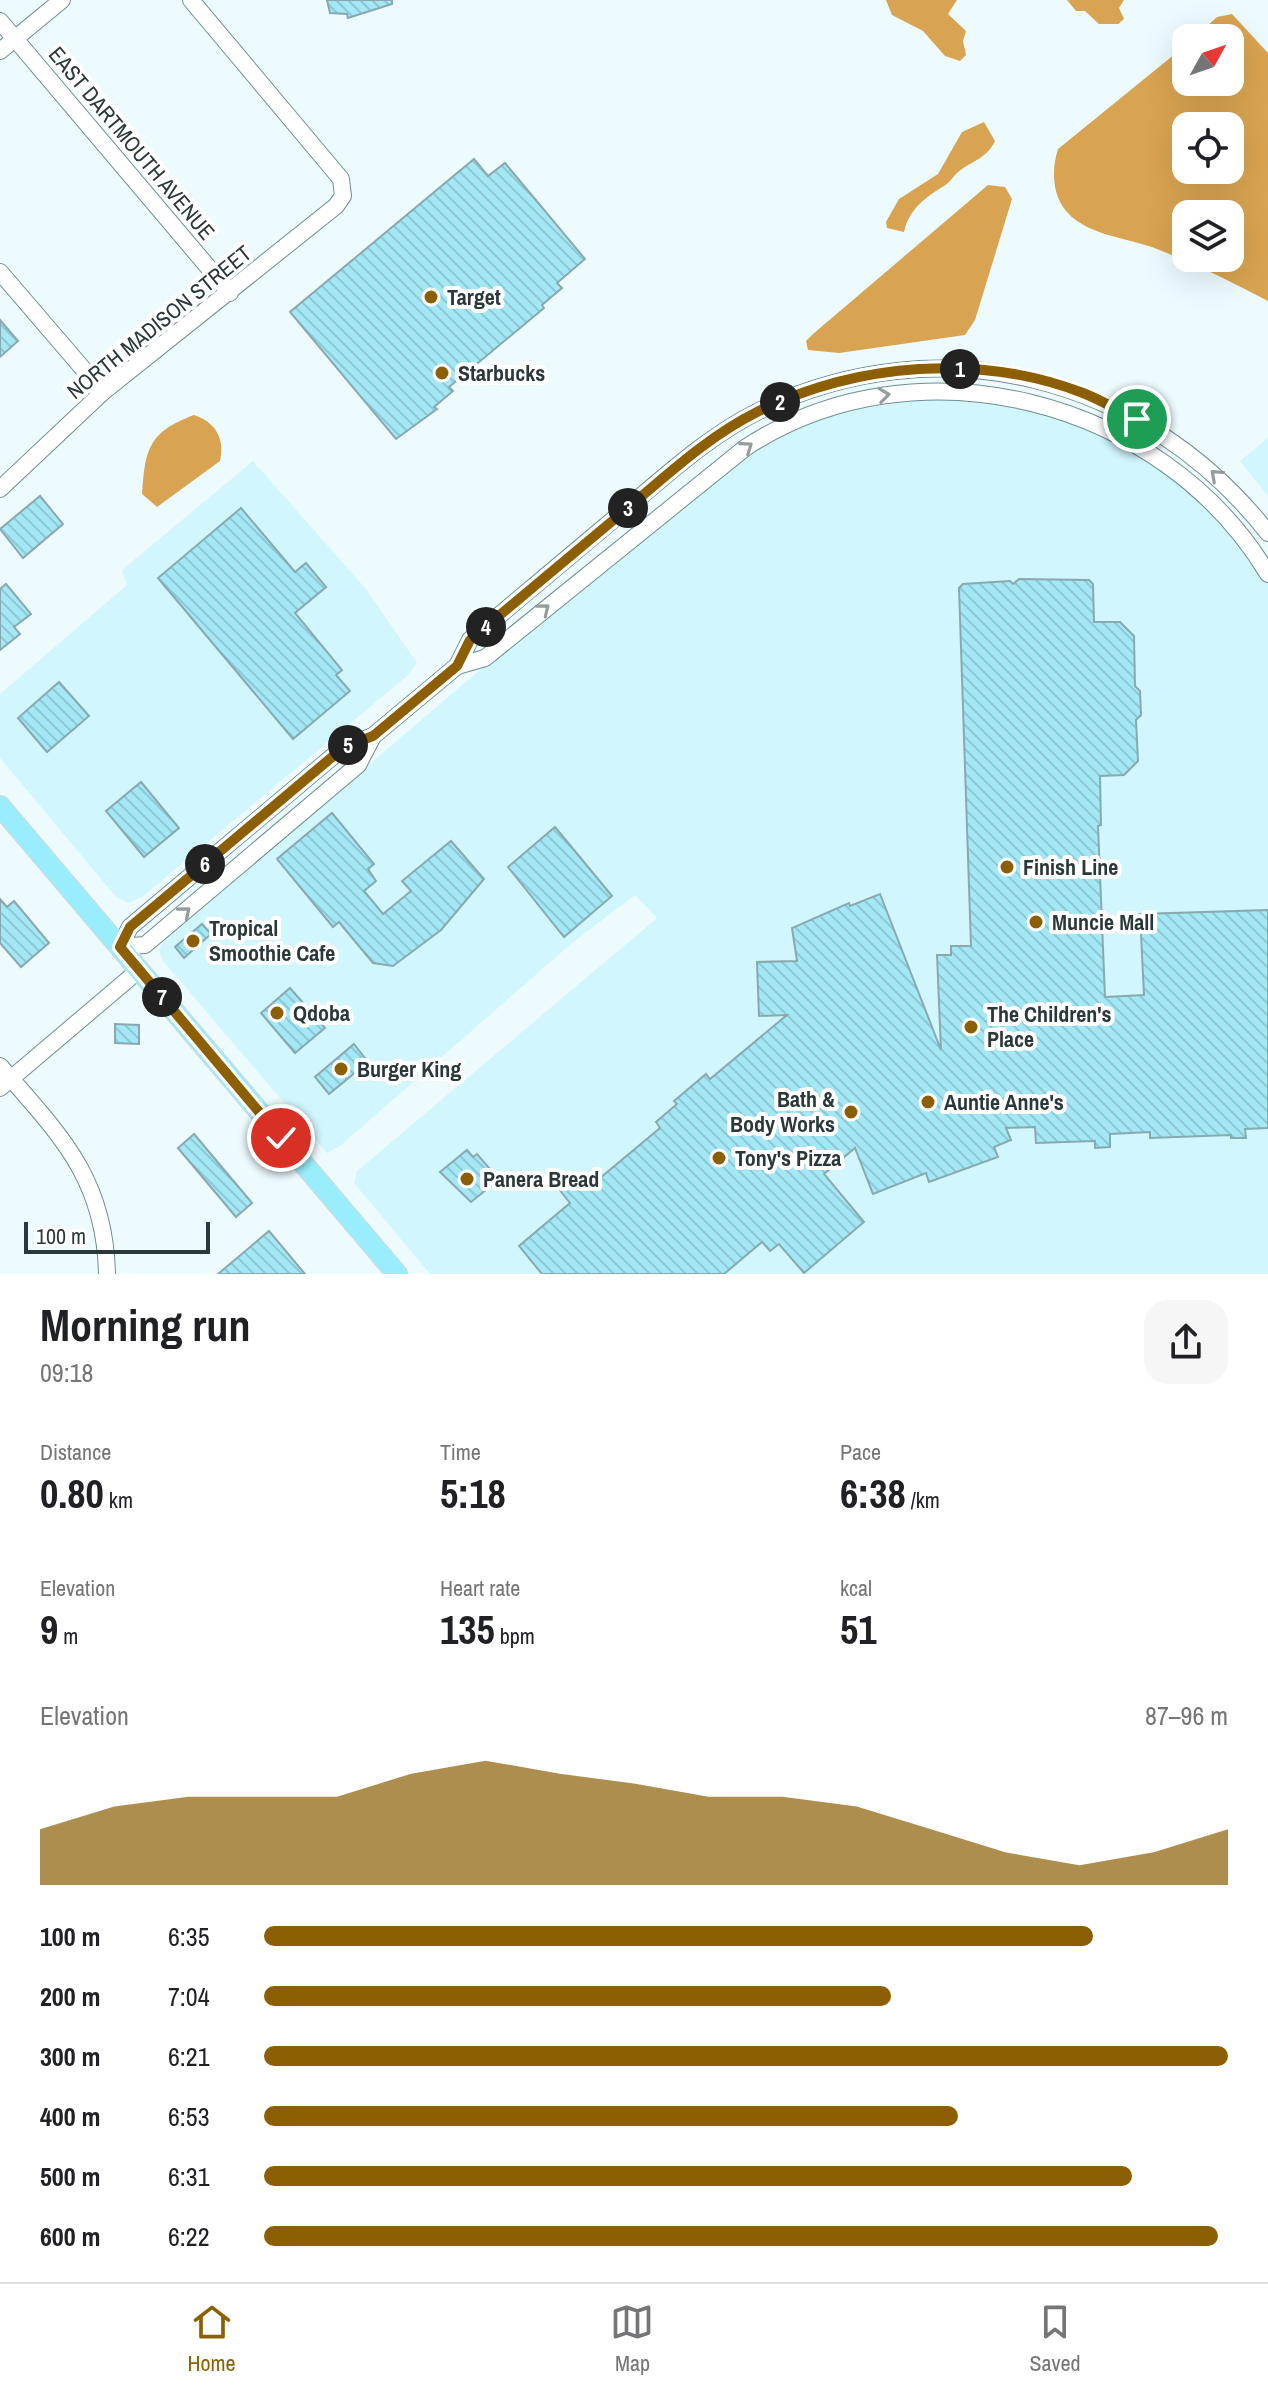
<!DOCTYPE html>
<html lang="en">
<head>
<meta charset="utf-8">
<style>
  body { margin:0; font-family:"Archivo Narrow",sans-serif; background:#f6f6f6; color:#202124; height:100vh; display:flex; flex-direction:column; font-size:30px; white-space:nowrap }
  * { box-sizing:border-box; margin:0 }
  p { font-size:26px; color:#757577 }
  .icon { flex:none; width:44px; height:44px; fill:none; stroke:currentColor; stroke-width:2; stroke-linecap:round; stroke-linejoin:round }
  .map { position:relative; height:1274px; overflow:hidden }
  .details { display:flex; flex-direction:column; background:#fff; flex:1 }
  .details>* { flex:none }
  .needle { width:52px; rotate:50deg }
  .tools { position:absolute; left:1172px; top:24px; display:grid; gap:16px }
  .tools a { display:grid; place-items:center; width:72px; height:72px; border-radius:16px; background:#fff; box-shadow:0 8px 32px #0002; font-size:40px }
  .scale { position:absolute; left:24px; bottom:20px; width:186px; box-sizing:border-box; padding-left:8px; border:4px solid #2b383b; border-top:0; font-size:22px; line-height:28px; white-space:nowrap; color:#2b383b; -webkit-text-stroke:6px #fff; paint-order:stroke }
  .pin { position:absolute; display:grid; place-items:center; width:68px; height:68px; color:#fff; margin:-34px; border:4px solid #fff; border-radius:50%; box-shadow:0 2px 8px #0007 }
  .km { position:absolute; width:40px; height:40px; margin:-20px; border-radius:50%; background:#222; color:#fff; font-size:22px; line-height:40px; text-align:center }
  .round { display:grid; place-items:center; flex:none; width:84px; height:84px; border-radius:24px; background:#f6f6f6 }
  .head { display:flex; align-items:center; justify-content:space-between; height:136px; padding:0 40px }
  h1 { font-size:44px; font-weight:800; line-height:60px }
  .stats { display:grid; grid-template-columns:repeat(3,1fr); gap:12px; height:136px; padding:8px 40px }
  .stats div { display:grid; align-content:center }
  .stats b { font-size:40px; font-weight:800 }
  .stats small { font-size:22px; font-weight:400 }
  .stats p { font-size:22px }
  .chart { height:224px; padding:16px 40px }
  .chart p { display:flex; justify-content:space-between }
  .chart svg { width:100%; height:144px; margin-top:8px; fill:#8c5f04; opacity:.7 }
  ul { padding:0 40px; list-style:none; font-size:26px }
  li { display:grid; grid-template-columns:128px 96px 1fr; align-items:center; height:60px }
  li i { height:20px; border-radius:10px; background:#8c5f04 }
  .menu { display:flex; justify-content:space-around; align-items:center; height:112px; border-top:2px solid #e0e0e0; background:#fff; font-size:22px; color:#757577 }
  .menu a { display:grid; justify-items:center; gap:4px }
  .menu .selected { color:#8c5f04 }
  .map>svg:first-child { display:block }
</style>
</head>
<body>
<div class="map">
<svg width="1268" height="1274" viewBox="0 0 1268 1274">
  <defs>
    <pattern id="building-back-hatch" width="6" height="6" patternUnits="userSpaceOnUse" patternTransform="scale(2)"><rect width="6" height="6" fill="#a4e8f6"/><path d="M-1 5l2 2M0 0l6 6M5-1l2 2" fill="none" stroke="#8dc8d4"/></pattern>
  </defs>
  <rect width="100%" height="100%" fill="#edfbfe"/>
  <g fill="#d2f6fe">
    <path d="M936,398L989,400L1068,417L1174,475L1225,523L1268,584V1274H430L354,1183L357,1171L657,918L635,895L572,943L340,1146L327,1153L163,961L159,951L162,942L462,685L736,459L769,439L838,412Z"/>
    <path d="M1268,438V496L1240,461Z"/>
    <path d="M253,461L366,589L417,663L407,676L142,897L128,903L115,896L0,758V694L127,585L122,570Z"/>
  </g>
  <g fill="#d9a451" fill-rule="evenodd">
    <path d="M886,0H957L948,14L966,31L963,41L966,55L960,61L945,56L923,31L892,15Z"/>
    <path d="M1067,0H1124L1119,8L1124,19L1118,24H1099L1085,11H1076Z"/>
    <path d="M1232,14L1268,53V301C1232,282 1195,264 1157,249C1127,237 1083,236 1063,207C1052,191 1052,167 1058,149L1186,45V82H1230V38H1194L1217,17ZM1186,126H1230V170H1186ZM1186,214H1230V258H1186Z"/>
    <path d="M984,122L995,141C987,157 977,159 962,169C955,173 951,182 944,186C926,197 909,209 904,232L887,228L886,222L899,199L938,174L962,132Z"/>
    <path d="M988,185L1005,187L1012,199L975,320L965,335L839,353L808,350L806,341L813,334Z"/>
    <path d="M194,415C216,422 225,440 220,461L157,507L142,494C145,448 149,432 194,415Z"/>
  </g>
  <g fill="url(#building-back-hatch)" stroke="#88a9b0" stroke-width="2">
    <path d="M327,0H392V4L348,18L347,14L330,13Z"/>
    <path d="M474,159L488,176L505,163L585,259L557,283L562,288L542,305L544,308L449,387L453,391L434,407L437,409L396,439L290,312Z"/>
    <path d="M0,320L18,341L0,357Z"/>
    <path d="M40,496L63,524L23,558L0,529Z"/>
    <path d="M241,508L295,572L306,563L326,587L295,613L342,670L336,675L350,691L293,739L158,578Z"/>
    <path d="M1019,579L1089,580L1093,584L1094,622H1120L1134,636L1135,686L1140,691L1141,715L1136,720L1138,761L1124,775L1100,776L1101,825L1098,826L1105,997L1144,995L1140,914L1268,910V1128L1245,1129L1246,1138H1231V1135L1150,1138V1132L1110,1134V1147L1095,1148V1141L1036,1143L1035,1127L1006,1128L1011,1140L994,1147L998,1157L929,1182L926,1173L873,1194L855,1148L824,1174L864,1222L804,1273L779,1244L770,1251L762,1242L724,1274H542L519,1246L570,1203L558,1188L575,1174L583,1184L596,1173L600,1178L660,1128L656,1122L677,1104L674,1101L706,1074L710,1079L787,1015L759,1016L757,962L797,961L792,928L849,903L850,906L880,894L941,1050L937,955H951V946H971L959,588L963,584L1010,581L1013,584Z"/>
    <path d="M6,584L31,614L14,627L20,634L0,650V589Z"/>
    <path d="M59,682L89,716L47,752L18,718Z"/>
    <path d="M141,782L179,828L144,857L106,811Z"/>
    <path d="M332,813L374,864L368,869L376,881L364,891L383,914L411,891L402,881L451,841L484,879L441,930L393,966L373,963L339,922L333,927L277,859Z"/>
    <path d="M555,827L612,896L564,937L508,867Z"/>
    <path d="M0,899L7,907L14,901L49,943L21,967L0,943Z"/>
    <path d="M202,924L211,934L184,958L175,947Z"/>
    <path d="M290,988L325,1028L295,1053L261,1013Z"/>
    <path d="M115,1024L139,1025V1044L115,1043Z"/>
    <path d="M354,1044L368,1062L329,1094L315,1077Z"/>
    <path d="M194,1134L252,1203L236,1217L178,1148Z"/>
    <path d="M467,1150L473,1157L477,1154L490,1169L483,1174L492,1185L471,1202L440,1172Z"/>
    <path d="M269,1231L305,1274H218Z"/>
  </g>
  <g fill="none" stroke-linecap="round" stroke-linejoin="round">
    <g stroke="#6d8e94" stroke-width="18">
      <g id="minor">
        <path d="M0,21L230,293"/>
        <path d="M0,51L62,0"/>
        <path d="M0,272L103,392"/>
        <path d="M0,489L103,392L336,206L343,196L341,179L191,0"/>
        <path d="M457,666L470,640C522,596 575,552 627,508C669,473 710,435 759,411C940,323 1145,376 1268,533"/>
        <path d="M120,947L130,927L344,747L373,736L457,666L485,658L745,448C917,335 1163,399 1268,574"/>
        <path d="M120,947L145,945L358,765L373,736"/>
        <path d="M0,1066C60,1135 105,1178 107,1274"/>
        <path d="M0,1088L139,970"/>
      </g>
    </g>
    <g stroke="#d5d7d8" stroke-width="22">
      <path id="major" d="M0,806L397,1274"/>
    </g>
    <use href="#minor" stroke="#fff" stroke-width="16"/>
    <use href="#major" stroke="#9aedfc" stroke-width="20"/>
  </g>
  <defs><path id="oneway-chevron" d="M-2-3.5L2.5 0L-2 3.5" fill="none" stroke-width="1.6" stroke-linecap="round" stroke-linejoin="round" transform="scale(2)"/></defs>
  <g stroke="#959c9d">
    <use href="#oneway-chevron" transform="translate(884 395) rotate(-7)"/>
    <use href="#oneway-chevron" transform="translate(747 447) rotate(-35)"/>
    <use href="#oneway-chevron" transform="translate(1216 475) rotate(-138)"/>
    <use href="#oneway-chevron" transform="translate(544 609) rotate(-39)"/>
    <use href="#oneway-chevron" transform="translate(185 912) rotate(-40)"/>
  </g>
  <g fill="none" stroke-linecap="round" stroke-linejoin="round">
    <g stroke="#fff" stroke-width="16">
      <path id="route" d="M281,1138L120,947L130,927L344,747L373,736L457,666L470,640C521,597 572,555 623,512C666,476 708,436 759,411C858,363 979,353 1083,393C1101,400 1119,411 1137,419"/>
    </g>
    <use href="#route" stroke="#8c5f04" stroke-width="10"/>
  </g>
  <g fill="#8c5f04" stroke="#fff" stroke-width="3">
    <circle cx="431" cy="297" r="8"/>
    <circle cx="442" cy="373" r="8"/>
    <circle cx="1007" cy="867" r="8"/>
    <circle cx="1036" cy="922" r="8"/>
    <circle cx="193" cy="941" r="8"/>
    <circle cx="277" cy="1013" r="8"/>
    <circle cx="971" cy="1027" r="8"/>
    <circle cx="341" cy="1069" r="8"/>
    <circle cx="928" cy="1102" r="8"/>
    <circle cx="851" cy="1112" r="8"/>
    <circle cx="719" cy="1158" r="8"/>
    <circle cx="467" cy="1179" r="8"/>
  </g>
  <g text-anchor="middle" stroke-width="8" stroke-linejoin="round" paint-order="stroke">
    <g font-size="22" fill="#2b383b" stroke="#fff">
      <text transform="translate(132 143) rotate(50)" y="8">EAST DARTMOUTH AVENUE</text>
      <text transform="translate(159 322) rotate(-39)" y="8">NORTH MADISON STREET</text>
    </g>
    <g font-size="22" font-weight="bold" fill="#2b383b" stroke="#fff" text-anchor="start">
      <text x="447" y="305">Target</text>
      <text x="458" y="381">Starbucks</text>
      <text x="1023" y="875">Finish Line</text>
      <text x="1052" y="930">Muncie Mall</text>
      <text x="209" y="936">Tropical<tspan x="209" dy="25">Smoothie Cafe</tspan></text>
      <text x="293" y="1021">Qdoba</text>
      <text x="987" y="1022">The Children's<tspan x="987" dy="25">Place</tspan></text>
      <text x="357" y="1077">Burger King</text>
      <text x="835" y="1107" text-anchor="end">Bath &amp;<tspan x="835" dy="25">Body Works</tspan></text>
      <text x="944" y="1110">Auntie Anne's</text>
      <text x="735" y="1166">Tony's Pizza</text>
      <text x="483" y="1187">Panera Bread</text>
    </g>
  </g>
</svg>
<div class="tools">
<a><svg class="needle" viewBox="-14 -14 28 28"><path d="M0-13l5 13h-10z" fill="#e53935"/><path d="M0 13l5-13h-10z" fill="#757577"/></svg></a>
<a><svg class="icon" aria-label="locate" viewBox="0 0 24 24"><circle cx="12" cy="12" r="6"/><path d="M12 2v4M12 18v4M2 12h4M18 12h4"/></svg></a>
<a><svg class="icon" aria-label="layers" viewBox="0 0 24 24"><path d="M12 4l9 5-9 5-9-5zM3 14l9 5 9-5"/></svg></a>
</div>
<div class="scale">100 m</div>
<div class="pin" style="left:1137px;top:419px;background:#1e9e55"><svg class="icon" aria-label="arrive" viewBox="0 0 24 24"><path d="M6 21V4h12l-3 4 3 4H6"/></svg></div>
<div class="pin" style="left:281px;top:1138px;background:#d93025"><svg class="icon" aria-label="check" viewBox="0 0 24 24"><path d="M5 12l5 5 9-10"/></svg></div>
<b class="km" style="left:960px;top:369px">1</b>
<b class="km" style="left:780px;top:402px">2</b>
<b class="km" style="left:628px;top:508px">3</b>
<b class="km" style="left:486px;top:627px">4</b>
<b class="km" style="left:348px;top:745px">5</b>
<b class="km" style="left:205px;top:864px">6</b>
<b class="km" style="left:162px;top:997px">7</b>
</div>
<section class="details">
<div class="head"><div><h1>Morning run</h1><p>09:18</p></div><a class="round"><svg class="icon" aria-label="share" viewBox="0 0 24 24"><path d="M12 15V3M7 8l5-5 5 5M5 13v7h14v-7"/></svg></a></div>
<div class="stats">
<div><p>Distance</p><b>0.80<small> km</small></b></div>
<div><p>Time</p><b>5:18</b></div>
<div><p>Pace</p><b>6:38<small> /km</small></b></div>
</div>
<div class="stats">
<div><p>Elevation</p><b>9<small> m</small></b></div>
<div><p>Heart rate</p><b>135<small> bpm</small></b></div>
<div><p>kcal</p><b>51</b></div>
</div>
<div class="chart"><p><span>Elevation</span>87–96 m</p>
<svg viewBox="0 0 160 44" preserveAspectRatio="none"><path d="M0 44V27L10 20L20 17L30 17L40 17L50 10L60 6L70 10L80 13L90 17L100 17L110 20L120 27L130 34L140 38L150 34L160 27V44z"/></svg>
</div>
<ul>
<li><b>100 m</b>6:35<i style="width:86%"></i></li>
<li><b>200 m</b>7:04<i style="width:65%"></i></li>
<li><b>300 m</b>6:21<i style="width:100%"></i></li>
<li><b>400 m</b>6:53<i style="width:72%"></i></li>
<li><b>500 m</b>6:31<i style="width:90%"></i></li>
<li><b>600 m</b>6:22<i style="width:99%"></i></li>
</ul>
</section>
<nav class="menu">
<a class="selected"><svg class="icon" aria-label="home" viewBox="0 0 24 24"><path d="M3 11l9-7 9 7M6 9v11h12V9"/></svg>Home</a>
<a><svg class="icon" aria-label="map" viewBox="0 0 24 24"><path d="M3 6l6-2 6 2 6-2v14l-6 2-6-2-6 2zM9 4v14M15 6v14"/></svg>Map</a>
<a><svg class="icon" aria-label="saved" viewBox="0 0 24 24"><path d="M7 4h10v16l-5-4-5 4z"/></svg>Saved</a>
</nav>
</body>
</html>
